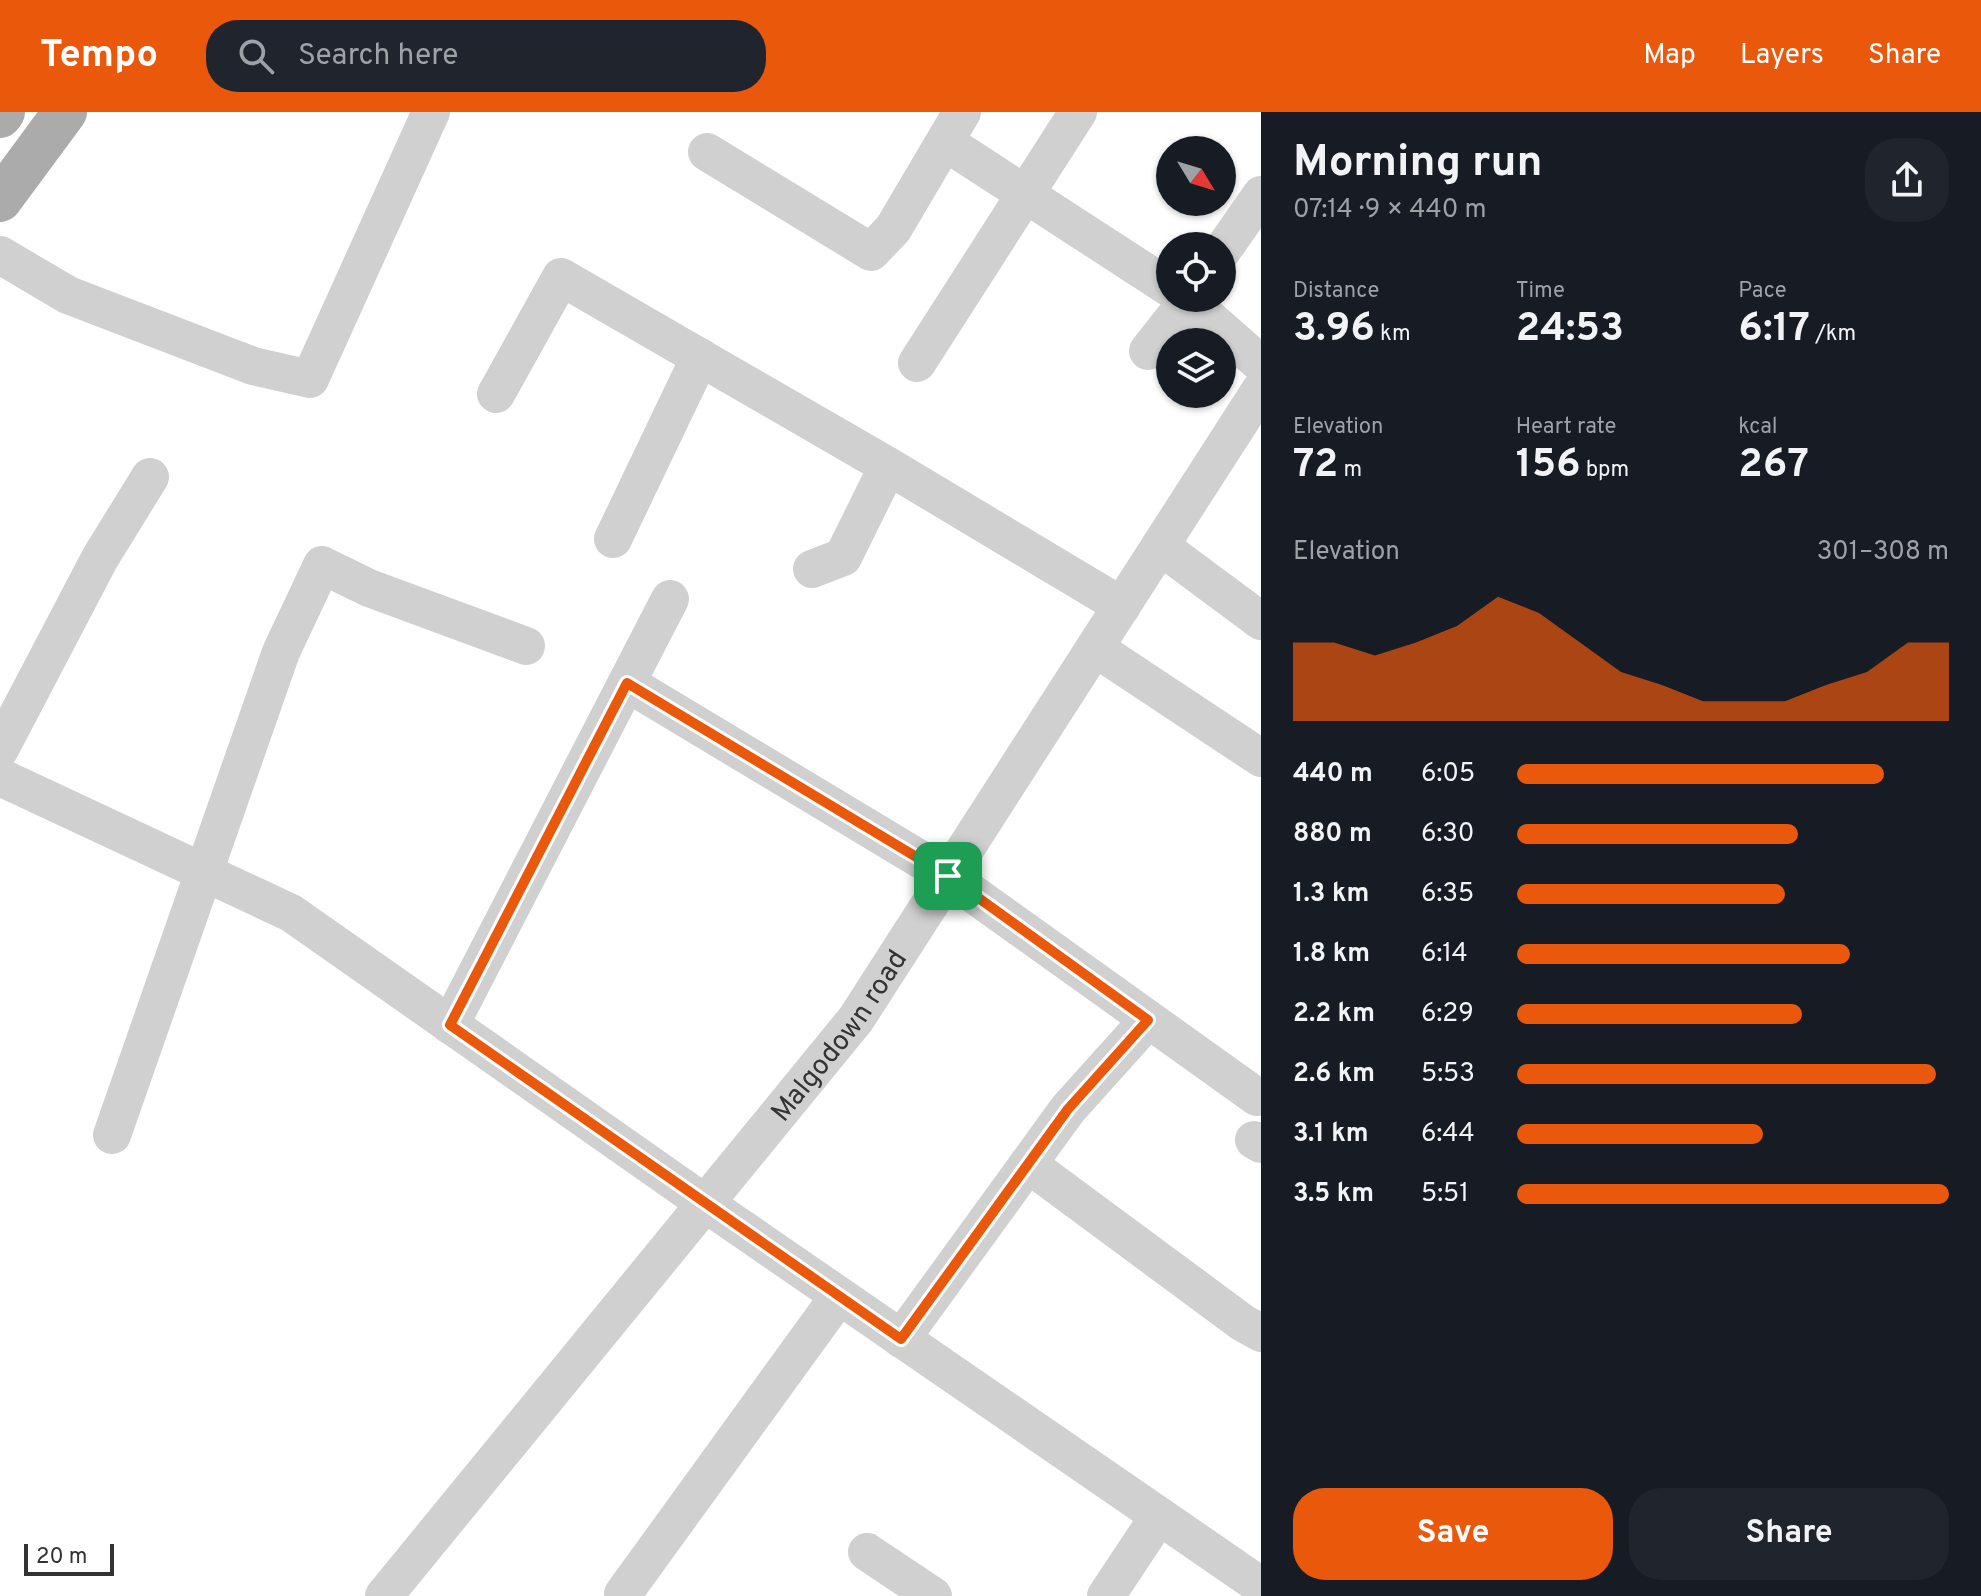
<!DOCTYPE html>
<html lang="en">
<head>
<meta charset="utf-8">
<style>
  body { margin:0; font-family:Overpass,sans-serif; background:#20242c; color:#f1f3f6; height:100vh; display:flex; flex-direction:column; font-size:30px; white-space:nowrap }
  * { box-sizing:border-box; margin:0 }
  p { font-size:26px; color:#9ea1a6 }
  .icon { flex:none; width:44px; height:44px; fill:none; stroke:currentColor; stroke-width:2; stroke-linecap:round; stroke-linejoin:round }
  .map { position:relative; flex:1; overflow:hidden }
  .drawer { display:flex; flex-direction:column; background:#171b24; width:720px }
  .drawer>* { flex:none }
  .needle { width:52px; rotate:128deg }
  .fabs { position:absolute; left:1156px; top:24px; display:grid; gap:16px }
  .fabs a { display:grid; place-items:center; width:80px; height:80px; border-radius:50%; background:#171b24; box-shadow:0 2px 6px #0004; font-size:40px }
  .scale { position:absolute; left:24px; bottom:20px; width:90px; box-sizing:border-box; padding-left:8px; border:4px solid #333; border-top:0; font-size:22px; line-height:28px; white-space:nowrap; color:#333; -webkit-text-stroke:6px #fff; paint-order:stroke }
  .pin { position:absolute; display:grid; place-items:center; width:68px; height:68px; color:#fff; margin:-34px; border-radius:16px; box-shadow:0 4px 12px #0006 }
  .round { display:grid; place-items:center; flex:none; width:84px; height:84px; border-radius:32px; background:#20242c }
  .overview { display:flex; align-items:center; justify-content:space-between; height:136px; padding:0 32px }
  h1 { font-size:44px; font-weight:700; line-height:60px }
  .metrics { display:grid; grid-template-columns:repeat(3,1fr); gap:12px; height:136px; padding:8px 32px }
  .metrics div { display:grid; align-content:center }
  .metrics b { font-size:40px; font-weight:700 }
  .metrics small { font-size:22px; font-weight:400 }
  .metrics p { font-size:22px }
  .chart { height:224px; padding:16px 32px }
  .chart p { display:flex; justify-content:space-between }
  .chart svg { width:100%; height:144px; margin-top:8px; fill:#ea580c; opacity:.7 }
  .action { display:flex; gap:16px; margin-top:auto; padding:16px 32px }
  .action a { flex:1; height:92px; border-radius:32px; background:#ea580c; color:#fff; font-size:32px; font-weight:700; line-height:92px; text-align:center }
  .action a+a { background:#20242c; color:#f1f3f6 }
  ul { padding:0 32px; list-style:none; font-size:26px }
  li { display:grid; grid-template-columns:128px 96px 1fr; align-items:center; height:60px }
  li i { height:20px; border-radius:10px; background:#ea580c }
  header { display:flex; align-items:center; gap:48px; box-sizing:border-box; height:112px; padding:0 40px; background:#ea580c; color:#fff }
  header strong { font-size:38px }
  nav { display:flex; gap:44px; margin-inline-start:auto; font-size:28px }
  .search { width:560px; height:72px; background:#20242c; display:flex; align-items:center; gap:20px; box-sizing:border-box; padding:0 28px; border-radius:32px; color:#9ea1a6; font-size:30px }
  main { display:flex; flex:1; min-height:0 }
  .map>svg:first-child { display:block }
</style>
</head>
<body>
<header>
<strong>Tempo</strong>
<div class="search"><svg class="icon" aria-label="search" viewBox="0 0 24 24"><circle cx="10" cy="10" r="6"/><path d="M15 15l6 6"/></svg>Search here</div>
<nav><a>Map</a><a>Layers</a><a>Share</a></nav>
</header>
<main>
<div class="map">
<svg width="1261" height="1484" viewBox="0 0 1261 1484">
  <rect width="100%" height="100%" fill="#fff"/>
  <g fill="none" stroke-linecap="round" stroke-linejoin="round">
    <g stroke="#d0d0d0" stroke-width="38">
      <path d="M945,30L1170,176"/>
      <path d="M707,40L871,140L893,117L962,0"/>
      <path d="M1222,139L1261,83"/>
      <path d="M0,143L68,183L253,254L310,267L431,0"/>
      <path d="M1189,186L1188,188L1261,252"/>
      <path d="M1148,239L1188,188L1185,186"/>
      <path d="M917,251L1078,0"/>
      <path d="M496,282L561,165L888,354L1122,494"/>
      <path d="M613,427L700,245"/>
      <path d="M1160,434L1261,509"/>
      <path d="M812,457L843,445L888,354"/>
      <path d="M1095,536L1261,646"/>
      <path d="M627,571L948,764L1257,985"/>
      <path d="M0,637L100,446L150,365"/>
      <path d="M0,665L291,801L706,1092L1261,1474"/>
      <path d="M450,913L670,487"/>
      <path d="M112,1023L281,540L322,453L369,476L526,534"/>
      <path d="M1254,1028L1261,1032"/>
      <path d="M1028,1052L1243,1211L1261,1221"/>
      <path d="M901,1227L1068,997L1148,908"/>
      <path d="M867,1440L933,1484"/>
      <path d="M623,1482L839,1184"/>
      <path id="s1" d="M384,1484L856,907L1261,277"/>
      <path d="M1106,1484L1159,1404"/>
    </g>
    <g stroke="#ababab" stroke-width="44">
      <path d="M0,4L3,0"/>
      <path d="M0,88L65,0"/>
    </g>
  </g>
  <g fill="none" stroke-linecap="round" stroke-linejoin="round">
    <g stroke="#fff" stroke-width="16">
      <path id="route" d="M627,571L948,764L1148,908L1068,997L901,1227L450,913Z"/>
    </g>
    <use href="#route" stroke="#ea580c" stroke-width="10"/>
  </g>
  <g text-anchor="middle" stroke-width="8" stroke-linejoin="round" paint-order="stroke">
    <g font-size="28" fill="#333" stroke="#fff">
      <text dy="10" stroke="none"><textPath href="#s1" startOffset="722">Malgodown road</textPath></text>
    </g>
  </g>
</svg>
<div class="fabs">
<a><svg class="needle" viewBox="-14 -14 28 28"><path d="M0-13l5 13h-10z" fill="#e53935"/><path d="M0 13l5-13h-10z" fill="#9ea1a6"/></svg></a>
<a><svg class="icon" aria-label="locate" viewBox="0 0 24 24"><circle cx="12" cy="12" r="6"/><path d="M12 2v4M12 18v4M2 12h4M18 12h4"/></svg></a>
<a><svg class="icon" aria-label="layers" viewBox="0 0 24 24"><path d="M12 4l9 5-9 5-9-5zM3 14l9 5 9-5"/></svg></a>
</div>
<div class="scale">20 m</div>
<div class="pin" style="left:948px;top:764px;background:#1e9e55"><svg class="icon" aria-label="arrive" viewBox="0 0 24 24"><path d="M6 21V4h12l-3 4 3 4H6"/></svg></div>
</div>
<section class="drawer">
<div class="overview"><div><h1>Morning run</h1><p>07:14 · 9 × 440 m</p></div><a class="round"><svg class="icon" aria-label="share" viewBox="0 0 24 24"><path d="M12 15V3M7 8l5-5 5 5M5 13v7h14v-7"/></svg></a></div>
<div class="metrics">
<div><p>Distance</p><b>3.96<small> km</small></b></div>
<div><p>Time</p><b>24:53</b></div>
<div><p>Pace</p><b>6:17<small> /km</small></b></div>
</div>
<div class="metrics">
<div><p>Elevation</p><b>72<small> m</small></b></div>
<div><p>Heart rate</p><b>156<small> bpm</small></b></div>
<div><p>kcal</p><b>267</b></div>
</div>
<div class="chart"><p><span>Elevation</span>301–308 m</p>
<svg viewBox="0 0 160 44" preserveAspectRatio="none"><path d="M0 44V20L10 20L20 24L30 20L40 15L50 6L60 11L70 20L80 29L90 33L100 38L110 38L120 38L130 33L140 29L150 20L160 20V44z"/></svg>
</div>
<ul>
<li><b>440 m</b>6:05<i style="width:85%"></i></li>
<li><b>880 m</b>6:30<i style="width:65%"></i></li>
<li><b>1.3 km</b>6:35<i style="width:62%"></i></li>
<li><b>1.8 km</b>6:14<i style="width:77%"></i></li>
<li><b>2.2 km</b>6:29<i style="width:66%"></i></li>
<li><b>2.6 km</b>5:53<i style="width:97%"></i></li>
<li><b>3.1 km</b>6:44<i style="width:57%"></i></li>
<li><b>3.5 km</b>5:51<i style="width:100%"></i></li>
</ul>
<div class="action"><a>Save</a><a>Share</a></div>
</section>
</main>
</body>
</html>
